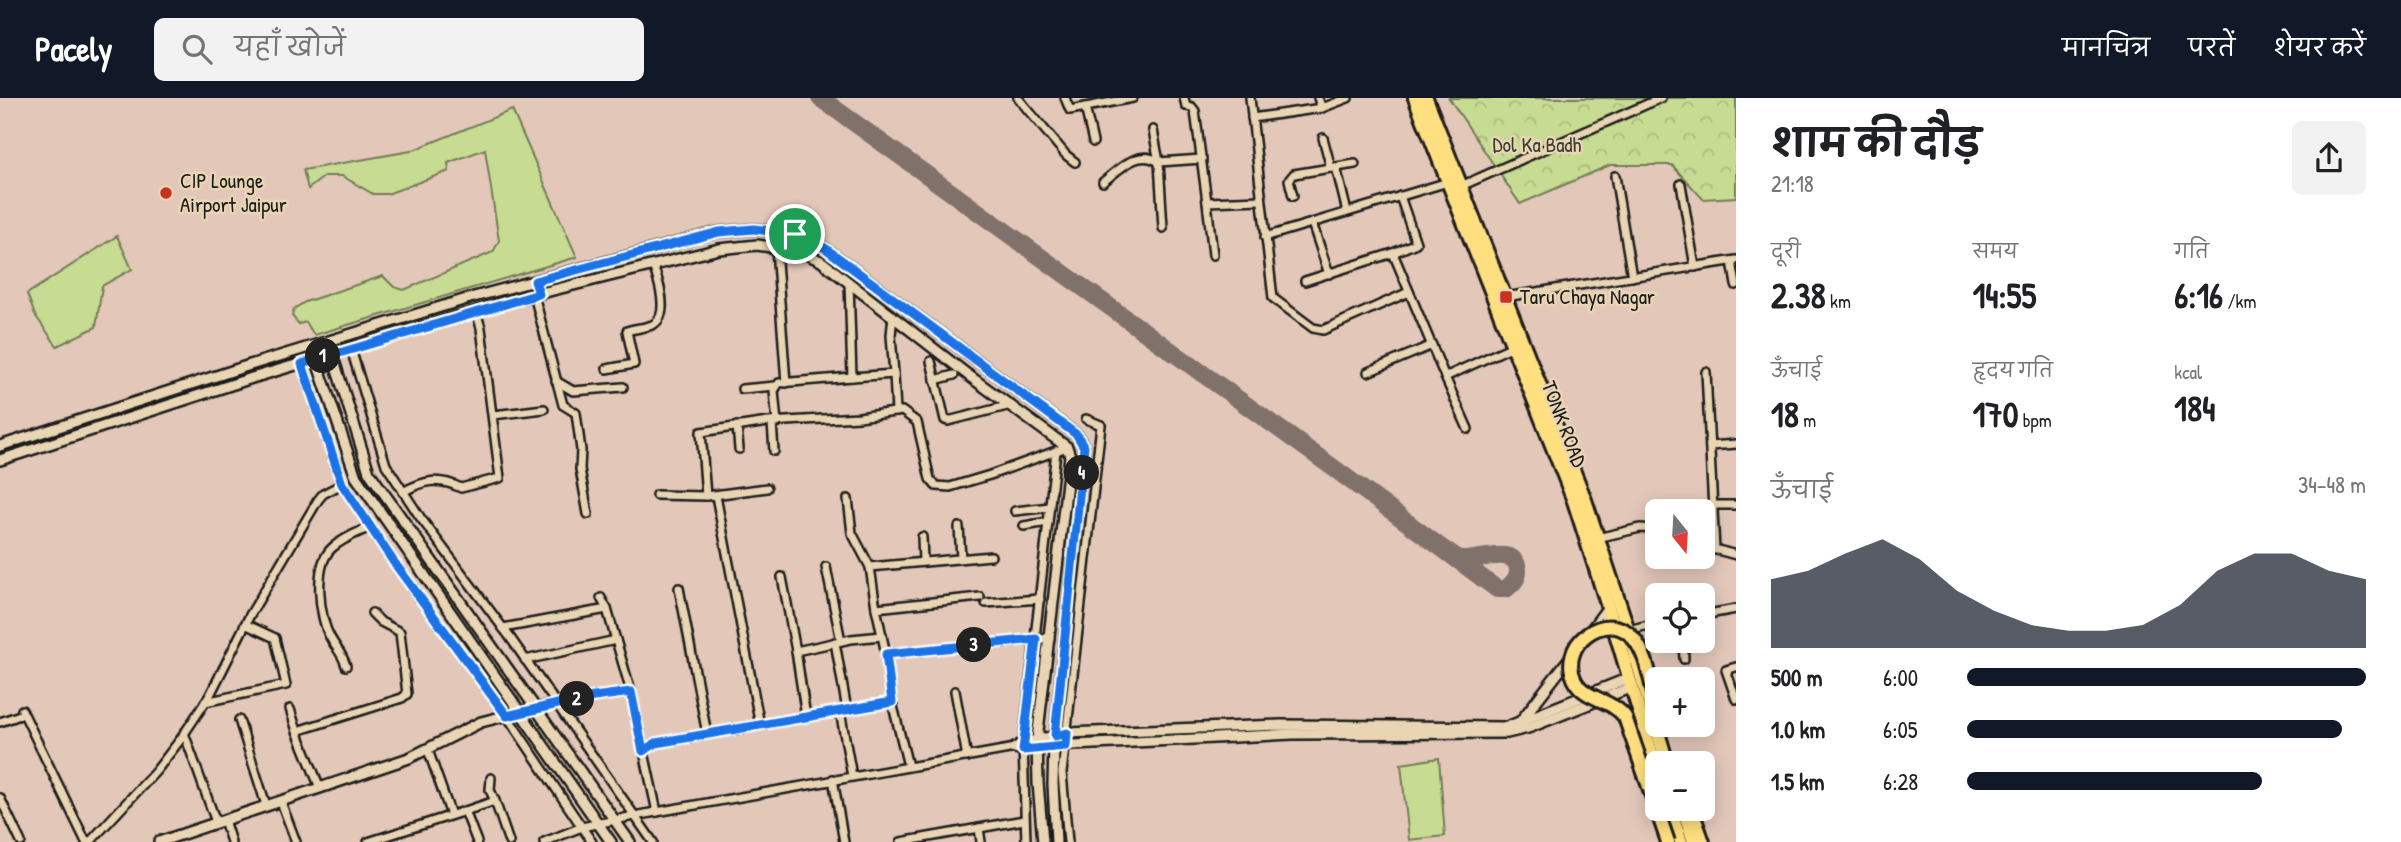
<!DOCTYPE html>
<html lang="hi">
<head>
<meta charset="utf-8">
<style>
  body { margin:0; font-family:"Patrick Hand","Playpen Sans Deva",sans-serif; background:#f2f2f2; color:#202124; height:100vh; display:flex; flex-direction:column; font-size:26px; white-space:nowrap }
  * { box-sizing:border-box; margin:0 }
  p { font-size:23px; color:#757577 }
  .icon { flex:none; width:38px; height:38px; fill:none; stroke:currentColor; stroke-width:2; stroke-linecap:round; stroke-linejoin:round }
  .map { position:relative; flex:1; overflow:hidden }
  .panel { display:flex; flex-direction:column; background:#fff; width:665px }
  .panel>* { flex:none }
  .needle { width:46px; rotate:162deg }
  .fabs { position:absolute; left:1645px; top:401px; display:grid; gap:14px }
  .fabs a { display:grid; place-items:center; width:70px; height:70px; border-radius:10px; background:#fff; box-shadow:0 4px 18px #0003; font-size:35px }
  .pin { position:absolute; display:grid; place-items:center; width:60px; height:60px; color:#fff; margin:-30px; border:4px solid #fff; border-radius:50%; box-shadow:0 2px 7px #0007 }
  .km { position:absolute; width:35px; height:35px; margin:-18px; border-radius:50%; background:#222; color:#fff; font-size:19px; line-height:35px; text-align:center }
  .round { display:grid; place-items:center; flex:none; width:74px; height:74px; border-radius:10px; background:#f2f2f2 }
  .headline { display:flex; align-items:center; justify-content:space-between; height:119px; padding:0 35px }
  h1 { font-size:38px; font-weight:700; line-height:52px }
  .metrics { display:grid; grid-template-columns:repeat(3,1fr); gap:10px; height:119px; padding:7px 35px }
  .metrics div { display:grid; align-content:center }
  .metrics b { font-size:35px; font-weight:700 }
  .metrics small { font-size:19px; font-weight:400 }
  .metrics p { font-size:19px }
  .chart { height:196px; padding:14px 35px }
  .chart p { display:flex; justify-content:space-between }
  .chart svg { width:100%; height:126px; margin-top:7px; fill:#111827; opacity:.7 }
  ul { padding:0 35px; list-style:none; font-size:23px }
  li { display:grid; grid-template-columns:112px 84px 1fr; align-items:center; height:52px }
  li i { height:18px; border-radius:9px; background:#111827 }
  header { display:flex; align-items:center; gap:42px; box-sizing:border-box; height:98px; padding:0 35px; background:#111827; color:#fff }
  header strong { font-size:33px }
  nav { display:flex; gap:38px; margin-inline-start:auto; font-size:24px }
  .search { width:490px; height:63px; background:#f2f2f2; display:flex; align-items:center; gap:18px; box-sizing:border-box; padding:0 24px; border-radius:10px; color:#757577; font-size:26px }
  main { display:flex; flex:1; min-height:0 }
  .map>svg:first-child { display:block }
</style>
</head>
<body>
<header>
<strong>Pacely</strong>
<div class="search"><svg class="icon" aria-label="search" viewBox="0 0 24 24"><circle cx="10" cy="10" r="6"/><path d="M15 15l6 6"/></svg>यहाँ खोजें</div>
<nav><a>मानचित्र</a><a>परतें</a><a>शेयर करें</a></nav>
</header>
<main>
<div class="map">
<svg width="1736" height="744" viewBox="0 0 1736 744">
  <defs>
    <pattern id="forest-crowns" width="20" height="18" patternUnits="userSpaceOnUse" patternTransform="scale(1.75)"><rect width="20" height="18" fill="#c7dc92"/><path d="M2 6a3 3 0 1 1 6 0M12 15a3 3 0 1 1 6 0" fill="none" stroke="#aabc7d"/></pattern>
  </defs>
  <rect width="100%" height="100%" fill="#e3c8ba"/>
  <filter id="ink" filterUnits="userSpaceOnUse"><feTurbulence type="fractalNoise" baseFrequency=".0143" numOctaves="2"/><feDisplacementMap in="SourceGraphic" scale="14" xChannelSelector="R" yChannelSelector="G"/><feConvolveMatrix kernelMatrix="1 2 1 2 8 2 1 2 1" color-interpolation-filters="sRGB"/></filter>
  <g filter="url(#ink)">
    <path fill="url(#forest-crowns)" stroke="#727c57" stroke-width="2" d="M1449,0H1736V99L1703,101L1672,67H1610L1520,106Z"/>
    <g fill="#c7dc92" stroke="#727c57" stroke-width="2">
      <path d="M512,12L577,159L314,237L306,224L299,226L292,218L294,211L305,204L383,178L394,189L404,192L493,154L499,143L485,51L448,65L449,73L387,96H373L342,78H325L308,91L303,72L411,53Z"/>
      <path d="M117,138L132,171L102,188L96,229L57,248L35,217L27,196Z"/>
      <path d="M1439,660L1445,738L1409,742L1401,666Z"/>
    </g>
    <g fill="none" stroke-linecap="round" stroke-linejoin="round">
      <path stroke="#80726b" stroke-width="18" d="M820,0L1335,371L1497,491H1506C1512,486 1518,481 1518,473C1517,446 1478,463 1464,462C1458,461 1453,457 1449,454"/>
      <g stroke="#1c1c1c" stroke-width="12">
        <g id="minor">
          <path d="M1018,0L1066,57L1075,64"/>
          <path d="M1065,0L1070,12L1133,0"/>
          <path d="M1184,0L1186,8L1192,9L1195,13L1207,104"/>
          <path d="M1250,0L1273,200L1313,230L1323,232L1409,194"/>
          <path d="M1318,0L1322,10"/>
          <path d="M1085,9L1093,44"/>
          <path d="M1252,20L1322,10L1348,0"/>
          <path d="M1153,32L1159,64"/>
          <path d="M1323,40L1331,70"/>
          <path d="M1336,69L1347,114"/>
          <path d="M1615,78L1632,179"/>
          <path d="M1103,84C1120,71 1138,50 1159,64"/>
          <path d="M1681,86L1695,169"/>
          <path d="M1461,88L1661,0"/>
          <path d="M1293,98L1289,82L1294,76L1355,66"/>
          <path d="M1312,125L1329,176"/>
          <path d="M1163,130L1159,64L1202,61"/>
          <path d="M1265,139L1448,84"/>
          <path d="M776,150L786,285"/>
          <path d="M1393,155L1416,145L1400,98"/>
          <path d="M1213,157L1207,104L1261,102"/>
          <path d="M1732,163L1736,187"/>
          <path d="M1305,183L1393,155L1445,279"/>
          <path d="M849,184L852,279L894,276L891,237L893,218"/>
          <path d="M534,197L563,307L576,315L581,352L580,371L588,416"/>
          <path d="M1505,199L1736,162"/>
          <path d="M351,251L386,367L420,419L509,538L653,744"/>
          <path d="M931,263L945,322L948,323L1011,307"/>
          <path d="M302,266L342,386L393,463L507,618L592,744"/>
          <path d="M607,271L634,266L627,233C635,230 647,230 654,226C670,216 658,181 653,168"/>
          <path d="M1368,274L1432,247"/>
          <path d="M1706,274L1715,452"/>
          <path d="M894,276L896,314"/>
          <path d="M935,282L954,277"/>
          <path d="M556,283L573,293L623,289"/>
          <path d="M742,291L775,288"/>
          <path d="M493,317L544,311"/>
          <path d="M772,325L774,353"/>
          <path d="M777,325L774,293L779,285L852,279"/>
          <path d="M737,328L739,351"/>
          <path d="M1468,331L1445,279L1513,248"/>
          <path d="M1710,348L1736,346"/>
          <path d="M767,390L706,398L701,334L768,324L859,319L902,313L917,324L930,381L936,388L950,389L990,377L1067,349"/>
          <path d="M403,394C424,382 439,379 461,390L500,380L481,230L476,213"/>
          <path d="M656,397L706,398"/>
          <path d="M716,398L760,627"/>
          <path d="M848,401L852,435L870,469L876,510"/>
          <path d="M1712,407H1736"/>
          <path d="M1015,413L1050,409"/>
          <path d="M1024,428L1048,424"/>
          <path d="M959,429L961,460"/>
          <path d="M922,439L923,463"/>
          <path d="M1597,440L1640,430L1657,431"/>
          <path d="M1703,448L1736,457"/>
          <path d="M826,469L841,543"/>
          <path d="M870,469L991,458"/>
          <path d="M782,479L796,553"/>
          <path d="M679,490L707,636"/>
          <path d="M601,500L607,511L631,594L657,714"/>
          <path d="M986,505L1040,501"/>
          <path d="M1703,517L1736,511"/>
          <path d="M503,530L607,511"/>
          <path d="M1628,532L1657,525"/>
          <path d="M1683,542L1684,561"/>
          <path d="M835,544L847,612"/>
          <path d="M886,556L876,510L980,499"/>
          <path d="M525,562L616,542"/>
          <path d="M346,568C343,556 335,549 330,539C319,519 313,467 332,450C343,440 357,435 370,429"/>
          <path d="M1736,569L1726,572L1736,601"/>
          <path d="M955,593L967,659"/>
          <path d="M205,604L286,587L275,540L245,526"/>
          <path d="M892,604L886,556L1050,540"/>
          <path d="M536,610L579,601L631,594"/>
          <path d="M290,611L297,633"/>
          <path d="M22,612L86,744"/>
          <path d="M840,613L852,678"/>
          <path d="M806,619L796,553L851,541L882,538"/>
          <path d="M239,622L266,707"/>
          <path d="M0,624L23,616"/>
          <path d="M184,635L216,724"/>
          <path d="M428,652L451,717"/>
          <path d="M643,653L656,645L892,604L908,668"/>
          <path d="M491,680L490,692L495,703"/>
          <path d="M833,681L844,744"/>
          <path d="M320,690L297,633L402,600L407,596L400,534L381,524L372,515"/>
          <path d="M0,700L21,744"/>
          <path d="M281,704L296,744"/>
          <path d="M465,713L495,703L509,744"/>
          <path d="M224,722L231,744"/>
          <path d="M979,730L981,744"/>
          <path d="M90,744L156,673L180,642L210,597L250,517L318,402L323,396L342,386"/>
          <path d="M368,744L465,713L477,744"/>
          <path d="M544,744L582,729L634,718L1015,650"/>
          <path d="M901,744L1024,722"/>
          <path d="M1026,744L1023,646L1056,353"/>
          <path d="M1068,744L1062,675L1101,327L1086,321"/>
        </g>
      </g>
      <g stroke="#1c1c1c" stroke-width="14">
        <g id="tertiary">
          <path d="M332,256L369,374L630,744"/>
          <path d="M316,261L356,379L611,744"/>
          <path d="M0,348L247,268L470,200L718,134L754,131L795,136L825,150L1077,337L1084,349L1054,648L1053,686L1056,744"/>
          <path d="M0,362L252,280L450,221L521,200L719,151L757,147L799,153L821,163L968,277L1067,349L1070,358L1037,642L1038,685L1043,744"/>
          <path d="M1591,532L1608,509"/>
          <path d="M1520,624L1572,557"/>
          <path d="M1015,650L1021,646L1067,635L1281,627L1507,629L1629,580"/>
          <path d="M1015,650L1021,652L1054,648L1293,636L1507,635L1528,630L1632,589"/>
          <path d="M159,744L409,660L481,624L536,610"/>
        </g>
      </g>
      <g stroke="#1c1c1c" stroke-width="18">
        <g id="primary">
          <path d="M1415,0L1574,403L1608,509L1657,673"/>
          <path d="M1426,0L1585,402L1628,532L1667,665"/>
          <path d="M1670,710L1681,744"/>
          <path d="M1683,710L1694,744"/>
          <path d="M1691,710L1703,744"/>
        </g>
      </g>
      <use href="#minor" stroke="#e9d5b3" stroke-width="7"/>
      <use href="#tertiary" stroke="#e9d5b3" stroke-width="9"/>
      <use href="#primary" stroke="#ffdf80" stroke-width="12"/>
      <g stroke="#1c1c1c" stroke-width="18" stroke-linecap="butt">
        <path id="primary-bridge" d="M1657,607C1651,587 1648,558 1634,541C1609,508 1553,547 1577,586C1587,601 1612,602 1625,619L1668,744"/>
      </g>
      <use href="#primary-bridge" stroke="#ffdf80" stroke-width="12"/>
    </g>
  </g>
  <g fill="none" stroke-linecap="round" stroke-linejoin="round" filter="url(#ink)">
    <g stroke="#fff" stroke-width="14">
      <path id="route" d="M754,131L795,136L825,150L1077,337L1084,349L1055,638L1067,635L1066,648L1023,652L1036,541L886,556L892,604L656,645L643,653L631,594L579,601L507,618L393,463L342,386L302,266L539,196L535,183L719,134Z"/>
    </g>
    <use href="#route" stroke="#1a73e8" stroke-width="9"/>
  </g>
  <g fill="#c8321e" stroke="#e9d5b3" stroke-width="2.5">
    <circle cx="166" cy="95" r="7"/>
    <rect x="1499" y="192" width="14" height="14" rx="3.5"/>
  </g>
  <g text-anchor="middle" stroke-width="5" stroke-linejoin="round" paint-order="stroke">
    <g font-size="21" fill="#3e4234" stroke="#e9d5b3">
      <text x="1537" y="54">Dol Ka Badh</text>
    </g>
    <g font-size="21" fill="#1c1c1c" stroke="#e9d5b3" text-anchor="start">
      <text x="180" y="90">CIP Lounge<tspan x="180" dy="24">Airport Jaipur</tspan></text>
      <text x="1520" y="206">Taru Chaya Nagar</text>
    </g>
    <g font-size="21" fill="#1c1c1c" stroke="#e9d5b3">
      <text transform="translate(1564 326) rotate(69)" y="7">TONK ROAD</text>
    </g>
  </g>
</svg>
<div class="fabs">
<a><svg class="needle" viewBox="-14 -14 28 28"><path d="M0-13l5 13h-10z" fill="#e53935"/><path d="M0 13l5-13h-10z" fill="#757577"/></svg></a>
<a><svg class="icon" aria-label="locate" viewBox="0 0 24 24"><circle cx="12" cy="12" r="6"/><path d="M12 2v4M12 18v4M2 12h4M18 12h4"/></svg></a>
<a>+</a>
<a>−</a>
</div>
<div class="pin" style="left:795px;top:136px;background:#1e9e55"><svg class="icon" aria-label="arrive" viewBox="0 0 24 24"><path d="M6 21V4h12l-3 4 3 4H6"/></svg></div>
<b class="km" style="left:323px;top:258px">1</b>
<b class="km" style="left:577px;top:601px">2</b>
<b class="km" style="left:974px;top:547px">3</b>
<b class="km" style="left:1082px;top:375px">4</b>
</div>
<section class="panel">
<div class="headline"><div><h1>शाम की दौड़</h1><p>21:18</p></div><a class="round"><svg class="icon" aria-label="share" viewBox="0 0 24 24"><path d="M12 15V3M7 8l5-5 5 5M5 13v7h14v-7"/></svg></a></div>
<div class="metrics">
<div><p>दूरी</p><b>2.38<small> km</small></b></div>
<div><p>समय</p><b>14:55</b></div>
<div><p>गति</p><b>6:16<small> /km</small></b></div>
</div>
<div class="metrics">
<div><p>ऊँचाई</p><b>18<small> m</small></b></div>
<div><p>हृदय गति</p><b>170<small> bpm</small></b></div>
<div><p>kcal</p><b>184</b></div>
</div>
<div class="chart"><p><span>ऊँचाई</span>34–48 m</p>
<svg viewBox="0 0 160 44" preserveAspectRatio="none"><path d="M0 44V20L10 17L20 11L30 6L40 13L50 24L60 31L70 36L80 38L90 38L100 36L110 29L120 17L130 11L140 11L150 17L160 20V44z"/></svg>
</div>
<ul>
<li><b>500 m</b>6:00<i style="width:100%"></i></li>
<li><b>1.0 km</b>6:05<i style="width:94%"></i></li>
<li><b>1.5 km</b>6:28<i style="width:74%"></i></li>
</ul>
</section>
</main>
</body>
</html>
